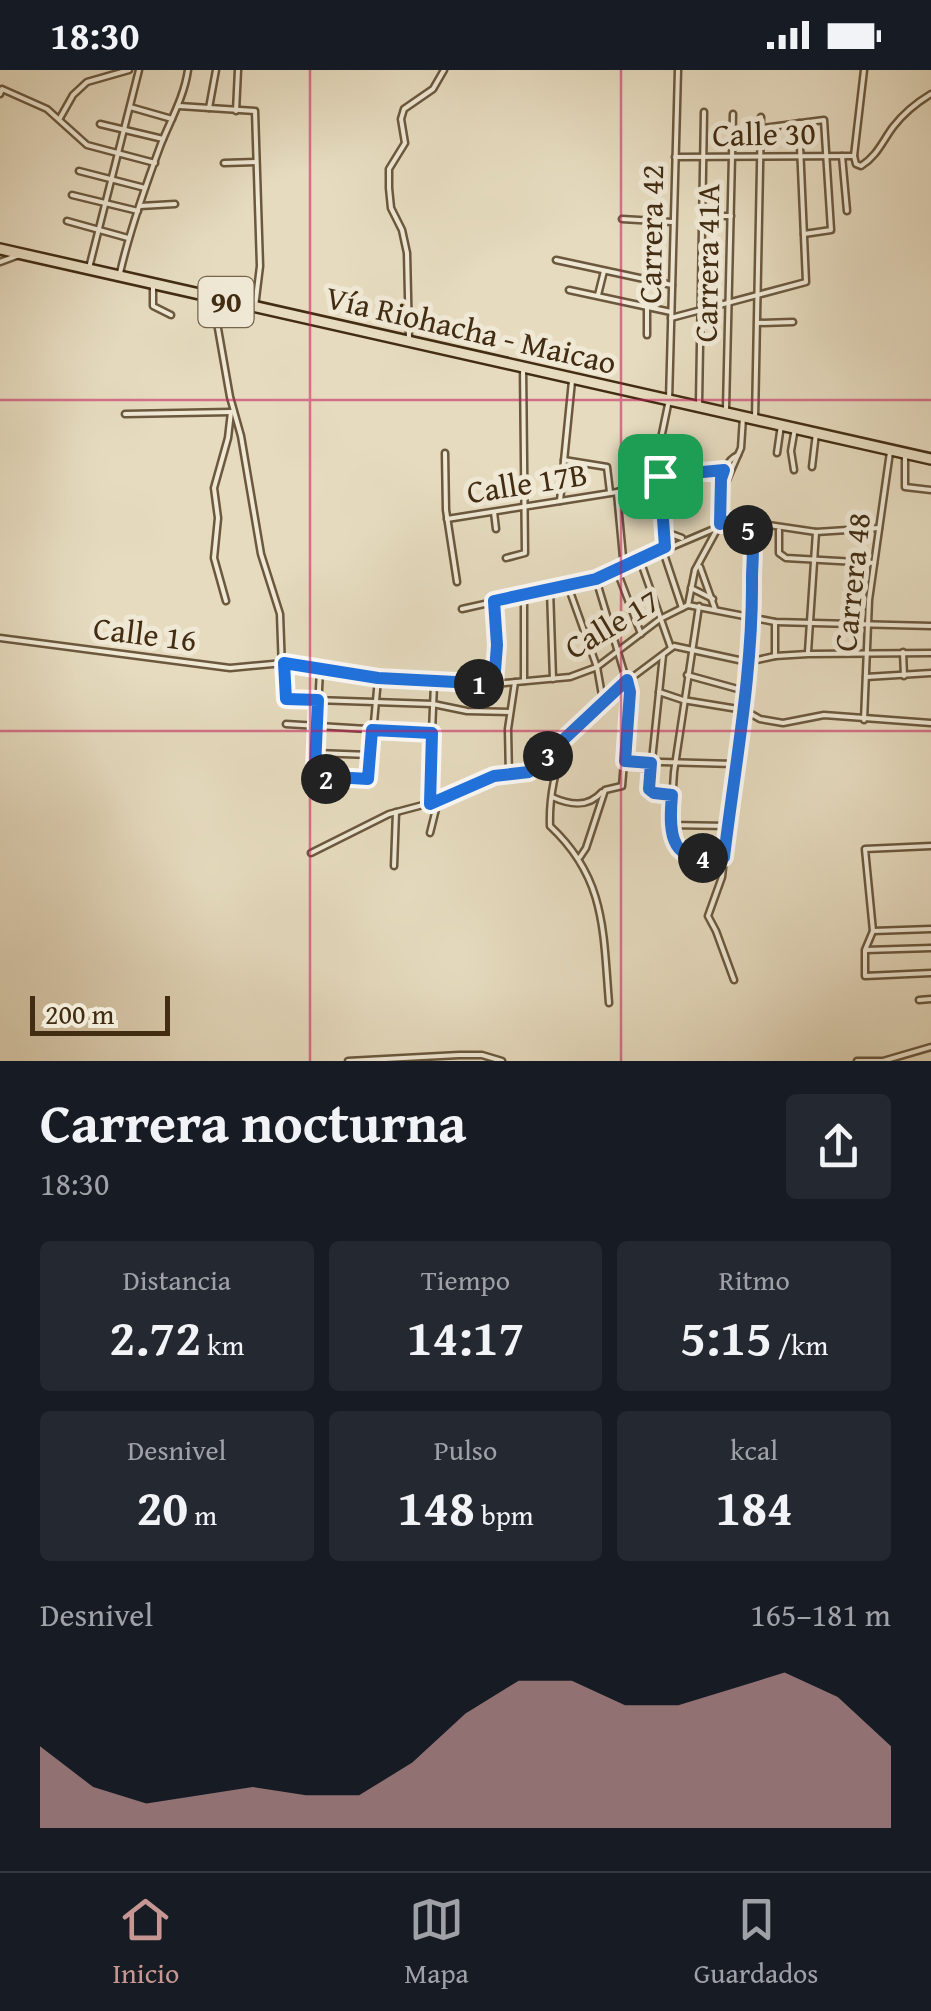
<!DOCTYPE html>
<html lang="es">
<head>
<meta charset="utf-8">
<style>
  body { margin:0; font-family:"Gentium Book Plus",serif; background:#242831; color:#f1f3f6; height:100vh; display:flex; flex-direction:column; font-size:38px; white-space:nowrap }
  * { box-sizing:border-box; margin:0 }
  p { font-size:32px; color:#9ea1a6 }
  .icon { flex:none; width:55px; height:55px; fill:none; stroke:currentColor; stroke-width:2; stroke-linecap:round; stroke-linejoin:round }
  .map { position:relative; height:991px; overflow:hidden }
  .sheet { display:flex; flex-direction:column; background:#171b24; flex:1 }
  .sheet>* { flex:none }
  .scale { position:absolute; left:30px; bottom:25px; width:140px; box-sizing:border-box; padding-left:10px; border:5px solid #422c12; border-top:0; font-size:28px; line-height:35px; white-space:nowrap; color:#422c12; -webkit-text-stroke:8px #efe8d5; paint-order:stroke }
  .pin { position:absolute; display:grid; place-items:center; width:85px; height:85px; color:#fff; margin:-42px; border-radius:20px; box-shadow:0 5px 15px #0006 }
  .km { position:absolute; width:50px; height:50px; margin:-25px; border-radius:50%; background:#222; color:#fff; font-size:28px; line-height:50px; text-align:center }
  .round { display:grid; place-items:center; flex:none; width:105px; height:105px; border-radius:10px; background:#242831 }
  .summary { display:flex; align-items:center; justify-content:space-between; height:170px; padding:0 40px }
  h1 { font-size:55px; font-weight:800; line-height:75px }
  .metrics { display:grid; grid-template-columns:repeat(3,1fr); gap:15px; height:170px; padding:10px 40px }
  .metrics div { display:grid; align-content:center; border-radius:10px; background:#242831; text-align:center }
  .metrics b { font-size:50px; font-weight:800 }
  .metrics small { font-size:28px; font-weight:400 }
  .metrics p { font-size:28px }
  .chart { height:280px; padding:20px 40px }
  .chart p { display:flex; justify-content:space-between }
  .chart svg { width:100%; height:180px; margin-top:10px; fill:#c59692; opacity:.7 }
  .status { display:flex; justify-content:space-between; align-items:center; height:70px; padding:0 50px; background:#171b24; direction:ltr }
  .status svg { height:28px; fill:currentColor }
  .tab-bar { display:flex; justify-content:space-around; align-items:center; height:140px; border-top:2px solid #363941; background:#171b24; font-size:28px; color:#9ea1a6 }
  .tab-bar a { display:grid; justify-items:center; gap:5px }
  .tab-bar .selected { color:#c59692 }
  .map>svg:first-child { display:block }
</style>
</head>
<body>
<div class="status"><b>18:30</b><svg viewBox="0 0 49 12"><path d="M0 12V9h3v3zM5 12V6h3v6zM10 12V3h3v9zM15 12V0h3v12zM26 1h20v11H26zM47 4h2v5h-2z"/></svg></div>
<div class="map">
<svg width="931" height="991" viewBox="0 0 931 991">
  <rect width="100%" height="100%" fill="#e6dbbf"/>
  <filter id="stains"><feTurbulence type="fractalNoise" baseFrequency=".002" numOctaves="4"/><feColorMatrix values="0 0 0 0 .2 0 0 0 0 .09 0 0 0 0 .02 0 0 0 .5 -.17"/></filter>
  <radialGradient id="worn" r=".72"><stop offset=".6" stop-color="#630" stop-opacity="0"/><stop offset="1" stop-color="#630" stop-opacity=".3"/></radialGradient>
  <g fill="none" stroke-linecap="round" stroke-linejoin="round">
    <g stroke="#6b583d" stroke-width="9">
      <g id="minor">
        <path d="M864,0L854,86L856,94L861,96C877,86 882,72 893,57C903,44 916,33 931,24"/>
        <path d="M0,24L2,19L47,39L87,75L155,93"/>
        <path d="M179,36L255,41L260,196L255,237"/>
        <path d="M130,37L172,49"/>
        <path d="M209,38L216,0"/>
        <path d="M236,41L238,0"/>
        <path d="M60,48L73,25L87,12L129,0"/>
        <path d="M100,54L163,69"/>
        <path d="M763,58L824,50L831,160L804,164"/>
        <path d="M842,86L847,141"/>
        <path d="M675,87L854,86"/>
        <path d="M224,93L256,92"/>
        <path d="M79,101L145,118"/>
        <path d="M72,125L138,141"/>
        <path d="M140,136L175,134"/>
        <path d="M702,146H731"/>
        <path d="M622,149L672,152"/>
        <path d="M67,151L128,168"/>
        <path d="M556,190L672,215"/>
        <path d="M0,192L19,185"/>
        <path d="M89,198L139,0"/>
        <path d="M120,203C130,159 145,117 161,74C171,49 184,27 188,0"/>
        <path d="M153,216V236L171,245"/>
        <path d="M569,220L671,242"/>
        <path d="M598,225L604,201"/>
        <path d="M216,230V247L230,327L241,366L261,484L280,544L283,627L286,629L433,634L467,641L510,642"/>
        <path d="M647,237V265"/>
        <path d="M671,248L806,212L799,53"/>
        <path d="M758,253L793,252"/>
        <path d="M409,268L407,183L402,160L391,138L389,118V99L405,73L401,49L404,39L433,19L444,0"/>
        <path d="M699,333L704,42"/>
        <path d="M726,339L733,44"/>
        <path d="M125,344L231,342"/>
        <path d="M755,349L761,47"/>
        <path d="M445,383L446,440L457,512"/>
        <path d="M777,383L781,355"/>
        <path d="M905,383V417L931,420"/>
        <path d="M564,390L607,397L610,422"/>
        <path d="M812,397L816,363"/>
        <path d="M794,400L791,381L795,358"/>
        <path d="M723,419C720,407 726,390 738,385"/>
        <path d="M617,423L624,498"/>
        <path d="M560,431L572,311"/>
        <path d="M494,442L496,459"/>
        <path d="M447,449L617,422L659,406L730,401"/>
        <path d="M735,450L752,468"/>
        <path d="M779,460V483L786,488L874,493"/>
        <path d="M663,461L682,468"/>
        <path d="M665,477L658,383L669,330L678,0"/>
        <path d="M663,481L682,538"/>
        <path d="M506,488L525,483L523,297"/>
        <path d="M640,490L671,578"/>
        <path d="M700,497L715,539"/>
        <path d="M617,501L641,564"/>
        <path d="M568,516L597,597L603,631"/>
        <path d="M691,518L713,529"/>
        <path d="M550,520L553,609"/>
        <path d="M524,526V611"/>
        <path d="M226,531L214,488L218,448L214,418L228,368L231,342"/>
        <path d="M494,531L497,575L495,614"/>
        <path d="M688,535L695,500L720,454L723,419L741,378L743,347"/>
        <path d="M699,536L674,702L670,764L683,782L697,787H724"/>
        <path d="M462,539L596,509L735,450L816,462L879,458"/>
        <path d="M0,568L230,598L284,593L378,609L495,614L570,607L597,597L660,549L688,535L775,552L931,556"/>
        <path d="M808,582L816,462"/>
        <path d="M903,582L904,606"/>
        <path d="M663,585L649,719L654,723L672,725"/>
        <path d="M775,586V552"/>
        <path d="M320,600L315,698L322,709L365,710L369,707L378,609"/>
        <path d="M687,605L745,621"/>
        <path d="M866,607L931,603"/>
        <path d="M659,622L683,630L744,640L760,649L783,653L824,645L931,653"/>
        <path d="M864,650L869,530L890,382"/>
        <path d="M286,654L432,663"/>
        <path d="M568,670C555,695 549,728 550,756C606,808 603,861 609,933"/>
        <path d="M316,683L370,685"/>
        <path d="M625,691L734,694"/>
        <path d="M509,706L508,659L515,612"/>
        <path d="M552,727C570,735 588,738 602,722"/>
        <path d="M429,734L434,614"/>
        <path d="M669,755L728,756"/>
        <path d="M430,763L438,731"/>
        <path d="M931,776L865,779L873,861L865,880V906L931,903"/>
        <path d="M311,783L389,744L438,731L494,707L529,702L570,666L614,621L674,576L748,592L775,586L808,584L931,583"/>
        <path d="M580,787L586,778L605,720L622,716L630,622L596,509"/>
        <path d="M394,796L396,742"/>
        <path d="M873,861L931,859"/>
        <path d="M866,880L931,878"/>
        <path d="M734,910L716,861L708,846L722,807L734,694L744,640L752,549V469L756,454"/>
        <path d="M919,930L931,929"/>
        <path d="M348,991L459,985H482L502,991"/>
        <path d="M857,991H883L931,977"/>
      </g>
    </g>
    <g stroke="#422c12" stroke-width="14">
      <path id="trunk" d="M0,179L931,389"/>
    </g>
    <use href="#minor" stroke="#efe8d5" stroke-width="4"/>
    <use href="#trunk" stroke="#e6dbbf" stroke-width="9"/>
  </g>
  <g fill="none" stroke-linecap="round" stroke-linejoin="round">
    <g stroke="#fff" stroke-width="20">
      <path id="route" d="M724,400L721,409L720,454L735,450L750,462C755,476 752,493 752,508C753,602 735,695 724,787C671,795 668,768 672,725L654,723L649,719L651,693L625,691L630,622L627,610L529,702L494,706L430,734L432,663L372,660L368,709L318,706L315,698L318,630L286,629L284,593L378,608L494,614L497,575L494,531L596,509L665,477L660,406Z"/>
    </g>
    <use href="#route" stroke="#1a73e8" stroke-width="12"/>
  </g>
  <path fill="none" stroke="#c2185b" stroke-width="2.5" stroke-opacity="0.55" d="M310,0V991M621,0V991M0,330H931M0,661H931"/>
  <g text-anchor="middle" stroke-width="10" stroke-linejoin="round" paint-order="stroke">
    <rect fill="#efe8d5" stroke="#76644c" stroke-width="2.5" x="198.5" y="207" width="55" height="50" rx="8"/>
    <g font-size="30" font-weight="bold" fill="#422c12">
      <text x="226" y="242">90</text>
    </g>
    <g font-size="32" fill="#422c12" stroke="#efe8d5">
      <text transform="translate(764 64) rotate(-1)" y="11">Calle 30</text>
      <text transform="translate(651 164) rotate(-89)" y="11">Carrera 42</text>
      <text transform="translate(707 193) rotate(-89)" y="11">Carrera 41A</text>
      <text transform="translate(471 260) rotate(13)" y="11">Vía Riohacha - Maicao</text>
      <text transform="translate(527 413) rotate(-9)" y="11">Calle 17B</text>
      <text transform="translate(852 512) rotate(-84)" y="11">Carrera 48</text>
      <text transform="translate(612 554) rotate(-31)" y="11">Calle 17</text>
      <text transform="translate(145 564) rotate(7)" y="11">Calle 16</text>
    </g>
  </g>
  <rect width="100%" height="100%" filter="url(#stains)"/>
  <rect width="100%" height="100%" fill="url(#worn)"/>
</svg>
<div class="scale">200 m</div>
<div class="pin" style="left:660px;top:406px;background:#1e9e55"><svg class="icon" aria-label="arrive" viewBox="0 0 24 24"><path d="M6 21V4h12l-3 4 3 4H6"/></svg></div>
<b class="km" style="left:479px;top:614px">1</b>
<b class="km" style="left:326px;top:709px">2</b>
<b class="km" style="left:548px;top:686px">3</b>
<b class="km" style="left:703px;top:788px">4</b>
<b class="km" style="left:748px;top:460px">5</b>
</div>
<section class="sheet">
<div class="summary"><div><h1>Carrera nocturna</h1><p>18:30</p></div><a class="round"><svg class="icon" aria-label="share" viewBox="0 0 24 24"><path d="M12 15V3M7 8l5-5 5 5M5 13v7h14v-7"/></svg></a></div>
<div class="metrics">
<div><p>Distancia</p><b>2.72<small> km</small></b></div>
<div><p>Tiempo</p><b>14:17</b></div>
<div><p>Ritmo</p><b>5:15<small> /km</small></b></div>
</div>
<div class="metrics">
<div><p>Desnivel</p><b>20<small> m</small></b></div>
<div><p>Pulso</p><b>148<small> bpm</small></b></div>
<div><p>kcal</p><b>184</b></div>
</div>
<div class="chart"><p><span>Desnivel</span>165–181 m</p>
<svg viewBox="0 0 160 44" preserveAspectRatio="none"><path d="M0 44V24L10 34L20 38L30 36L40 34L50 36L60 36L70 28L80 16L90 8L100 8L110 14L120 14L130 10L140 6L150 12L160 24V44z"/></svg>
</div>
</section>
<nav class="tab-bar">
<a class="selected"><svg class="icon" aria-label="home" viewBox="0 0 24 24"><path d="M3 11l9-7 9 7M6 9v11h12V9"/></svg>Inicio</a>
<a><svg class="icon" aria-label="map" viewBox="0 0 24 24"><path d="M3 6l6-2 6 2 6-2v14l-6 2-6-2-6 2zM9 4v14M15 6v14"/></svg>Mapa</a>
<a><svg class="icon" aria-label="saved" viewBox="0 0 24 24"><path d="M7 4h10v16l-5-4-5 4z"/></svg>Guardados</a>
</nav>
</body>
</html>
